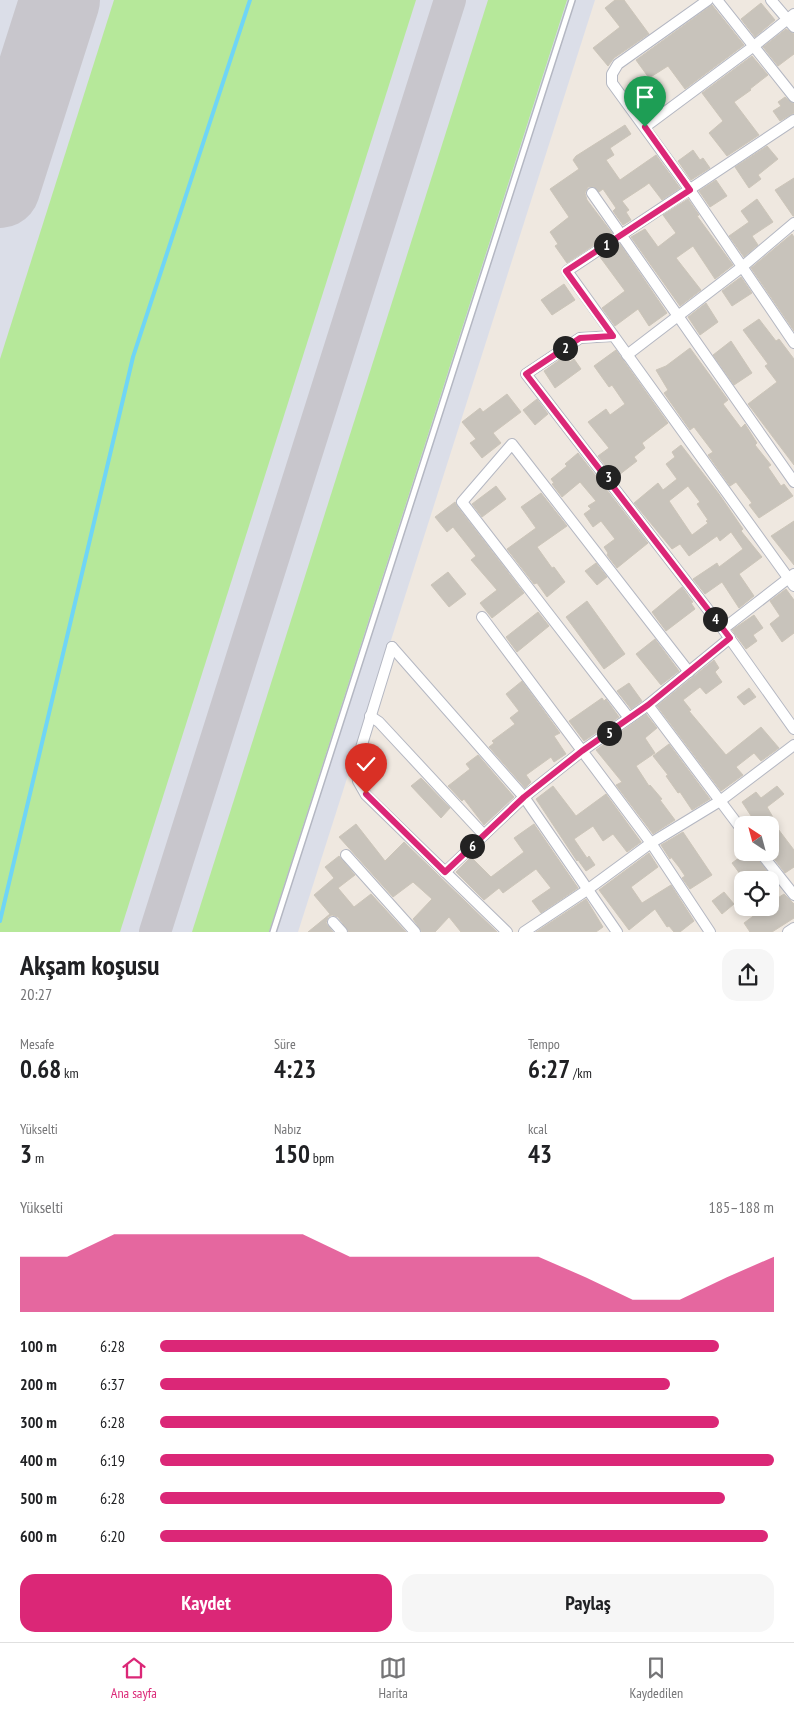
<!DOCTYPE html>
<html lang="tr">
<head>
<meta charset="utf-8">
<style>
  body { margin:0; font-family:"PT Sans Narrow",sans-serif; background:#f6f6f6; color:#202124; height:100vh; display:flex; flex-direction:column; font-size:19px; white-space:nowrap }
  * { box-sizing:border-box; margin:0 }
  p { font-size:16px; color:#757577 }
  .icon { flex:none; width:28px; height:28px; fill:none; stroke:currentColor; stroke-width:2; stroke-linecap:round; stroke-linejoin:round }
  .map { position:relative; height:932px; overflow:hidden }
  .sheet { display:flex; flex-direction:column; background:#fff; flex:1 }
  .sheet>* { flex:none }
  .needle { width:32px; rotate:324deg }
  .buttons { position:absolute; left:734px; top:816px; display:grid; gap:10px }
  .buttons a { display:grid; place-items:center; width:45px; height:45px; border-radius:10px; background:#fff; box-shadow:0 2px 8px #0003; font-size:25px }
  .pin { position:absolute; display:grid; place-items:center; width:42px; height:42px; color:#fff; margin:-51px -21px; border-radius:50% 50% 50% 0; rotate:-45deg; box-shadow:0 0 5px #0007 }
  .pin .icon { rotate:45deg }
  .km { position:absolute; width:25px; height:25px; margin:-12px; border-radius:50%; background:#222; color:#fff; font-size:14px; line-height:25px; text-align:center }
  .round { display:grid; place-items:center; flex:none; width:52px; height:52px; border-radius:15px; background:#f6f6f6 }
  .summary { display:flex; align-items:center; justify-content:space-between; height:85px; padding:0 20px }
  h1 { font-size:28px; font-weight:700; line-height:38px }
  .stats { display:grid; grid-template-columns:repeat(3,1fr); gap:8px; height:85px; padding:5px 20px }
  .stats div { display:grid; align-content:center }
  .stats b { font-size:25px; font-weight:700 }
  .stats small { font-size:14px; font-weight:400 }
  .stats p { font-size:14px }
  .chart { height:140px; padding:10px 20px }
  .chart p { display:flex; justify-content:space-between }
  .chart svg { width:100%; height:90px; margin-top:5px; fill:#db2777; opacity:.7 }
  .cta { display:flex; gap:10px; margin-top:auto; padding:10px 20px }
  .cta a { flex:1; height:58px; border-radius:15px; background:#db2777; color:#fff; font-size:20px; font-weight:700; line-height:58px; text-align:center }
  .cta a+a { background:#f6f6f6; color:#202124 }
  ul { padding:0 20px; list-style:none; font-size:16px }
  li { display:grid; grid-template-columns:80px 60px 1fr; align-items:center; height:38px }
  li i { height:12px; border-radius:6px; background:#db2777 }
  .tabs { display:flex; justify-content:space-around; align-items:center; height:70px; border-top:1px solid #e0e0e0; background:#fff; font-size:14px; color:#757577 }
  .tabs a { display:grid; justify-items:center; gap:2px }
  .tabs .on { color:#db2777 }
  .map>svg:first-child { display:block }
</style>
</head>
<body>
<div class="map">
<svg width="794" height="932" viewBox="0 0 794 932">
  <rect width="100%" height="100%" fill="#efe8e0"/>
  <path fill="#dbdee8" d="M0,0H595L298,932H0Z"/>
  <g fill="#b6e89a">
    <path d="M114,0H416L120,932H0V359Z"/>
    <path d="M488,0H567L269,932H192Z"/>
  </g>
  <g fill="none" stroke-linecap="round" stroke-linejoin="round">
    <path stroke="#6fd5f6" stroke-width="4" d="M0,921L133,357L250,0"/>
    <path stroke="#c8c6cc" stroke-width="32" d="M155,932L450,0"/>
    <path stroke="#c8c6cc" stroke-width="80" d="M0,188L60,0"/>
  </g>
  <g fill="#c8c3bb" stroke="#ccc5b9" fill-rule="evenodd">
    <path d="M615,0H624L649,34L614,58L608,66L593,48L620,27L605,8Z"/>
    <path d="M761,3L775,20L755,37L741,19Z"/>
    <path d="M712,5L744,45L685,89L668,66L649,78L636,60Z"/>
    <path d="M786,29L794,34V54L778,66L763,47Z"/>
    <path d="M752,56L768,75L750,89L751,90L734,102L759,135L727,156L709,133L723,121L702,93Z"/>
    <path d="M649,87L662,103L645,116L633,99Z"/>
    <path d="M785,97L794,104V113L780,121L773,111L781,106L778,102Z"/>
    <path d="M625,125L631,134L610,148L614,155L606,160L620,180L656,155L680,188L662,200L649,183L645,186L622,201L629,210L626,212L631,220L623,225L613,211L616,208L603,189L599,192L594,187H588L585,193L587,200L612,233L567,263L555,246L558,244L550,232L569,217L550,189L579,169L573,160L576,156Z"/>
    <path d="M767,146L778,159L758,175L761,179L749,188L735,167Z"/>
    <path d="M693,150L700,160L703,158L710,168L691,180L678,161Z"/>
    <path d="M794,178V216H793L775,190Z"/>
    <path d="M716,180L727,196L710,207L699,191Z"/>
    <path d="M688,199L699,215L697,216L733,265L715,279L693,246L676,258L701,290L680,306L631,237L645,229L658,247L676,233L663,215Z"/>
    <path d="M757,199L773,222L752,236L758,245L744,257L729,236L749,222L741,211Z"/>
    <path d="M792,234L794,237V331L751,268Z"/>
    <path d="M620,244L667,313L649,326L638,309L615,326L602,308L625,291L600,257Z"/>
    <path d="M741,277L752,293L732,306L722,291Z"/>
    <path d="M564,284L575,300L552,315L541,300Z"/>
    <path d="M706,303L718,322L700,335L688,317Z"/>
    <path d="M759,319L776,341L779,339L794,359V465L748,404L777,382L765,366L768,364L743,330Z"/>
    <path d="M731,341L752,373L734,385L713,355Z"/>
    <path d="M690,348L728,400L723,404L741,428L745,424L757,443L755,445L771,465L768,467L781,486L784,484L793,496L759,518L749,505L752,503L736,482L730,486L708,455L713,452L694,427L690,430L664,393L668,390L656,370L666,366Z"/>
    <path d="M616,350L668,423L642,443L645,448L634,457L637,461L615,478L598,456L609,448L588,422L606,409L610,415L625,404L612,385L609,387L594,366Z"/>
    <path d="M565,356L570,362L574,359L581,369L555,388L544,371Z"/>
    <path d="M507,394L521,412L493,433L501,443L482,458L470,443L476,439L462,422L480,408L483,412Z"/>
    <path d="M537,399L548,414L535,425L523,410Z"/>
    <path d="M681,445L719,494L743,529L741,531L762,557L739,574L754,596L739,608L722,582L705,594L693,579L717,563L719,567L743,549L731,532L720,541L717,536L689,556L680,544L672,549L634,503L658,483L663,490L677,479L666,464L675,457L672,452ZM688,486L700,502L697,504L708,520L706,521L708,523L692,535L669,501Z"/>
    <path d="M578,453L648,543L617,568L607,555L608,553L604,547L615,539L601,521L593,527L584,514L591,509L588,506L596,501L580,482L562,497L552,484L554,483L551,479L567,466L565,464Z"/>
    <path d="M496,486L506,499L482,517L472,504Z"/>
    <path d="M541,493L567,526L537,547L552,568L554,567L565,582L547,597L537,583L534,584L507,549L536,528L521,507Z"/>
    <path d="M455,502L457,506L524,593L492,618L480,603L497,590L471,560L476,556L453,527L447,532L435,517Z"/>
    <path d="M794,521V565L771,536Z"/>
    <path d="M596,563L607,577L597,585L585,571Z"/>
    <path d="M448,572L466,594L449,607L431,585Z"/>
    <path d="M682,587L693,602L691,603L695,609L666,631L652,612Z"/>
    <path d="M786,589L794,600V633L782,642L770,624L780,616L770,601Z"/>
    <path d="M587,601L625,654L604,669L566,617Z"/>
    <path d="M538,612L549,626L517,652L506,637Z"/>
    <path d="M754,615L763,628L753,635L757,641L746,649L732,630Z"/>
    <path d="M655,639L679,671L661,685L636,654Z"/>
    <path d="M714,660L719,668L715,672L722,682L706,694L700,687L683,700L691,710L689,711L726,755L761,727L779,748L761,761L754,753L736,767L743,775L721,791L657,706Z"/>
    <path d="M522,681L560,733L554,736L566,754L554,762L551,757L526,775L531,782L525,788L489,747L494,743L492,741L515,724L510,718L519,711L506,694Z"/>
    <path d="M629,683L642,701L631,709L617,691Z"/>
    <path d="M749,688L756,697L744,705L737,697Z"/>
    <path d="M602,698L604,701L606,699L619,717L584,741L569,721Z"/>
    <path d="M646,714L657,728L645,738L655,753L636,766L649,786L650,785L662,799L660,800L675,820L653,834L616,785L622,782L596,750Z"/>
    <path d="M669,744L710,799L692,810L680,792L678,793L666,776L668,775L653,756Z"/>
    <path d="M478,755L514,797L484,825L464,799L462,801L448,786L470,769L466,764Z"/>
    <path d="M421,778L450,808L441,818L411,786Z"/>
    <path d="M553,786L576,816L606,794L641,842L627,852L613,834L603,841L593,826L574,839L587,858L589,856L595,865L586,871L578,860L577,861L536,799Z"/>
    <path d="M777,786L784,794L767,807L774,819L772,821L794,850V867L785,873L769,852L770,825H757L742,802L756,792L761,798Z"/>
    <path d="M356,824L385,861L404,842L497,932H461L449,917L435,932H422L413,919L432,899L413,882L393,897L339,837Z"/>
    <path d="M534,824L578,888L541,913L532,901L551,888L536,869L503,893L499,888L484,900L456,872L471,857L491,877L524,852L514,838Z"/>
    <path d="M683,832L712,875L690,889L682,878L685,876L679,867L671,857L670,859L661,845Z"/>
    <path d="M747,852H753L773,879L754,880L749,873L743,878L732,863Z"/>
    <path d="M649,853L658,867L631,887L642,903L671,885L694,921L680,932H674L669,926L667,927L655,909L629,930L599,890Z"/>
    <path d="M339,856L355,875L338,888L354,907L371,894L406,932H349L338,917L332,915L328,917L326,923L333,932H308L330,914L314,895L334,878L325,867Z"/>
    <path d="M724,892L734,904L722,914L712,901Z"/>
    <path d="M784,894L794,904V918L772,932H750L744,923L764,908H770V903Z"/>
    <path d="M586,899L603,927L596,932H536Z"/>
  </g>
  <g fill="none" stroke-linecap="round" stroke-linejoin="round">
    <g stroke="#b4b7c2" stroke-width="8">
      <path id="lane" d="M273,932L572,0"/>
    </g>
    <g stroke="#b4b7c2" stroke-width="12">
      <g id="street">
        <path d="M708,0L618,64L612,74V83L690,190L794,343"/>
        <path d="M717,0L794,97"/>
        <path d="M771,0L794,27"/>
        <path d="M794,120L567,271L794,586"/>
        <path d="M645,127L754,46L794,14"/>
        <path d="M592,193L794,482"/>
        <path d="M613,336L580,338L526,374L723,629L794,729"/>
        <path d="M627,355L742,267L794,223"/>
        <path d="M482,617L651,843L710,932"/>
        <path d="M723,629L794,574"/>
        <path d="M392,647L524,797L617,932"/>
        <path d="M392,647L356,764L358,781L366,795L507,932"/>
        <path d="M648,705L742,830"/>
        <path d="M370,716L379,722L484,835"/>
        <path d="M629,718L462,502L512,444L689,672"/>
        <path d="M760,852L794,895"/>
        <path d="M346,855L415,932"/>
        <path d="M445,872L524,797L582,751L648,705L730,638"/>
        <path d="M333,922L342,932"/>
        <path d="M524,932L587,890L651,843L720,801L794,745"/>
        <path d="M788,932L794,928"/>
      </g>
    </g>
    <use href="#lane" stroke="#fff" stroke-width="5"/>
    <use href="#street" stroke="#fff" stroke-width="10"/>
  </g>
  <g fill="none" stroke-linecap="round" stroke-linejoin="round">
    <g stroke="#fff" stroke-width="10">
      <path id="route" d="M366,794L445,872L524,797L582,751L648,705L730,638L526,374L580,338L613,336L566,271L690,190L645,127"/>
    </g>
    <use href="#route" stroke="#db2777" stroke-width="6"/>
  </g>
</svg>
<div class="buttons">
<a><svg class="needle" viewBox="-14 -14 28 28"><path d="M0-13l5 13h-10z" fill="#e53935"/><path d="M0 13l5-13h-10z" fill="#757577"/></svg></a>
<a><svg class="icon" aria-label="locate" viewBox="0 0 24 24"><circle cx="12" cy="12" r="6"/><path d="M12 2v4M12 18v4M2 12h4M18 12h4"/></svg></a>
</div>
<div class="pin" style="left:645px;top:127px;background:#1e9e55"><svg class="icon" aria-label="arrive" viewBox="0 0 24 24"><path d="M6 21V4h12l-3 4 3 4H6"/></svg></div>
<div class="pin" style="left:366px;top:794px;background:#d93025"><svg class="icon" aria-label="check" viewBox="0 0 24 24"><path d="M5 12l5 5 9-10"/></svg></div>
<b class="km" style="left:606px;top:245px">1</b>
<b class="km" style="left:565px;top:348px">2</b>
<b class="km" style="left:608px;top:477px">3</b>
<b class="km" style="left:715px;top:619px">4</b>
<b class="km" style="left:609px;top:733px">5</b>
<b class="km" style="left:472px;top:846px">6</b>
</div>
<section class="sheet">
<div class="summary"><div><h1>Akşam koşusu</h1><p>20:27</p></div><a class="round"><svg class="icon" aria-label="share" viewBox="0 0 24 24"><path d="M12 15V3M7 8l5-5 5 5M5 13v7h14v-7"/></svg></a></div>
<div class="stats">
<div><p>Mesafe</p><b>0.68<small> km</small></b></div>
<div><p>Süre</p><b>4:23</b></div>
<div><p>Tempo</p><b>6:27<small> /km</small></b></div>
</div>
<div class="stats">
<div><p>Yükselti</p><b>3<small> m</small></b></div>
<div><p>Nabız</p><b>150<small> bpm</small></b></div>
<div><p>kcal</p><b>43</b></div>
</div>
<div class="chart"><p><span>Yükselti</span>185–188 m</p>
<svg viewBox="0 0 160 44" preserveAspectRatio="none"><path d="M0 44V17L10 17L20 6L30 6L40 6L50 6L60 6L70 17L80 17L90 17L100 17L110 17L120 27L130 38L140 38L150 27L160 17V44z"/></svg>
</div>
<ul>
<li><b>100 m</b>6:28<i style="width:91%"></i></li>
<li><b>200 m</b>6:37<i style="width:83%"></i></li>
<li><b>300 m</b>6:28<i style="width:91%"></i></li>
<li><b>400 m</b>6:19<i style="width:100%"></i></li>
<li><b>500 m</b>6:28<i style="width:92%"></i></li>
<li><b>600 m</b>6:20<i style="width:99%"></i></li>
</ul>
<div class="cta"><a>Kaydet</a><a>Paylaş</a></div>
</section>
<nav class="tabs">
<a class="on"><svg class="icon" aria-label="home" viewBox="0 0 24 24"><path d="M3 11l9-7 9 7M6 9v11h12V9"/></svg>Ana sayfa</a>
<a><svg class="icon" aria-label="map" viewBox="0 0 24 24"><path d="M3 6l6-2 6 2 6-2v14l-6 2-6-2-6 2zM9 4v14M15 6v14"/></svg>Harita</a>
<a><svg class="icon" aria-label="saved" viewBox="0 0 24 24"><path d="M7 4h10v16l-5-4-5 4z"/></svg>Kaydedilen</a>
</nav>
</body>
</html>
